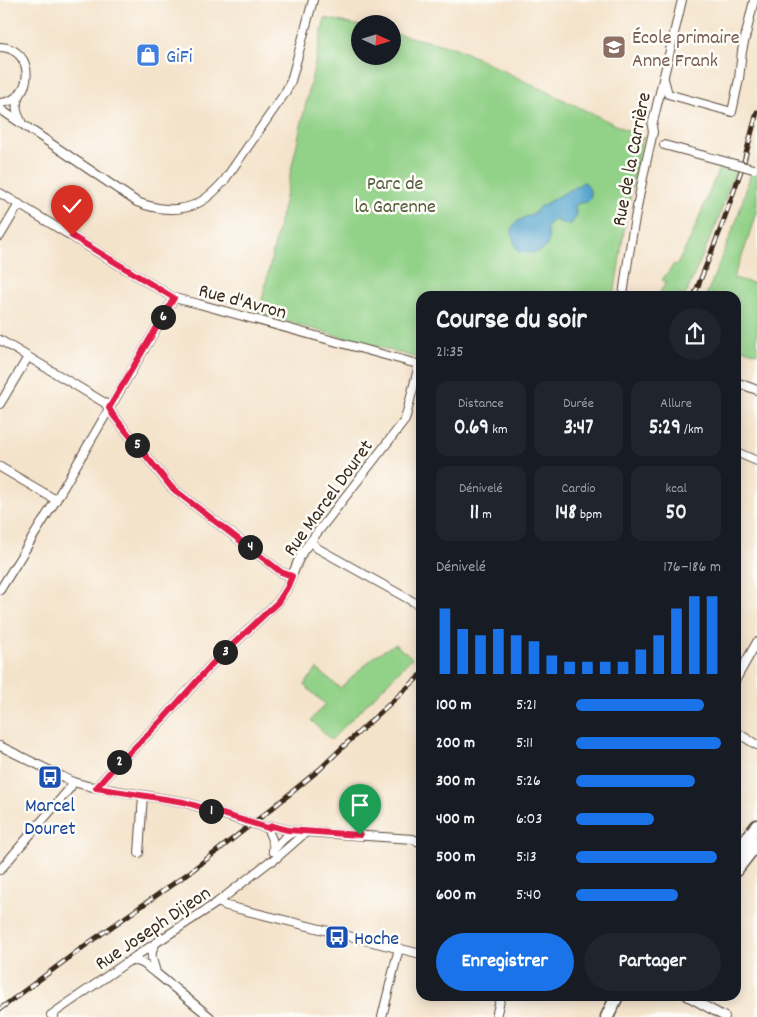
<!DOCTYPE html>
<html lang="fr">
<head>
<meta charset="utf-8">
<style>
  body { margin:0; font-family:Dekko,sans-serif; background:#20242c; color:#f1f3f6; height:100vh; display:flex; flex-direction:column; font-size:19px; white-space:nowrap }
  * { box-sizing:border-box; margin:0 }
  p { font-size:16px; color:#9ea1a6 }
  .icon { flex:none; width:28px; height:28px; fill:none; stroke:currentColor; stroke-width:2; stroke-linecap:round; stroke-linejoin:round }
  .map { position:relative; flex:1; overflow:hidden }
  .drawer { position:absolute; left:416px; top:291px; width:325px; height:710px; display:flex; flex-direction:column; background:#171b24; border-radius:15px; box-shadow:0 2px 12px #0003 }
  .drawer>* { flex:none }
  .needle { width:32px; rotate:94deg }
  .tools { position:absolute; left:351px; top:15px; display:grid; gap:10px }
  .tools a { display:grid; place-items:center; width:50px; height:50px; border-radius:50%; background:#171b24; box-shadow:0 2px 12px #0003; font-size:25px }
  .pin { position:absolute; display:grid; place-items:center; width:42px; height:42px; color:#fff; margin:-51px -21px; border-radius:50% 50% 50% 0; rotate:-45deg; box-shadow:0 0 5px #0007 }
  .pin .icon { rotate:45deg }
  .km { position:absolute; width:25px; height:25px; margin:-12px; border-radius:50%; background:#222; color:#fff; font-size:14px; line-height:25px; text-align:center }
  .round { display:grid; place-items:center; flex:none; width:52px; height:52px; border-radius:26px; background:#20242c }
  .overview { display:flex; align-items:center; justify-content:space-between; height:85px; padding:0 20px }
  h1 { font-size:28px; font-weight:800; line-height:38px }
  .figures { display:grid; grid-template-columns:repeat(3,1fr); gap:8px; height:85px; padding:5px 20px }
  .figures div { display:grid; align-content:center; border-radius:12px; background:#20242c; text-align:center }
  .figures b { font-size:21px; font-weight:800 }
  .figures small { font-size:14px; font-weight:400 }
  .figures p { font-size:14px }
  .chart { height:140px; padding:10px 20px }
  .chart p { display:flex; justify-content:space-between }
  .chart svg { width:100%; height:90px; margin-top:5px; stroke:#1a73e8; stroke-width:6 }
  .primary-button { display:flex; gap:10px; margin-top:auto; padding:10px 20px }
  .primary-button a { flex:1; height:58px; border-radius:30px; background:#1a73e8; color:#fff; font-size:20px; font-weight:800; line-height:58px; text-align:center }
  .primary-button a+a { background:#20242c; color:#f1f3f6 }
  ul { padding:0 20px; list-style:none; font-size:16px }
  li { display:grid; grid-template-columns:80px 60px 1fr; align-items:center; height:38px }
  li i { height:12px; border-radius:6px; background:#1a73e8 }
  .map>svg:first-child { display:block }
</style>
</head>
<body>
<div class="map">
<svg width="757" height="1017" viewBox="0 0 757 1017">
  <rect width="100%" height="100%" fill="#fdfcf7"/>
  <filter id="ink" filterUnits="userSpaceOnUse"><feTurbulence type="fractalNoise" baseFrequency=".02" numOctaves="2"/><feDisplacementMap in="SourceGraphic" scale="10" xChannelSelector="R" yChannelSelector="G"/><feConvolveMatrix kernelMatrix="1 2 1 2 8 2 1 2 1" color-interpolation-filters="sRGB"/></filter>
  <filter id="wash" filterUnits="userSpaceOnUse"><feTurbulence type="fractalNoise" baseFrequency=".0096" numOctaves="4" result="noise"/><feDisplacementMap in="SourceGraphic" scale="20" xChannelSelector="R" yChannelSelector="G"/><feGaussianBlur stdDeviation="1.12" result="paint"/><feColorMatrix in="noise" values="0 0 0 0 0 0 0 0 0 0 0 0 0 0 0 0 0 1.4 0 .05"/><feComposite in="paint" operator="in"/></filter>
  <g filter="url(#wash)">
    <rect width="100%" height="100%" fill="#f4e3cb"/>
    <g fill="#92d188" stroke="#667e53">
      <path d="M325,18L360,26V56H392L393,33L456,48L645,139H642L627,212L614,296H421V359L259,314Z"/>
      <path d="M719,165L737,169L730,183L719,218L685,296H658L666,282L662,280L674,264L677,265L692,235L718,171Z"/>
      <path d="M751,173L757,175V209L745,248L733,278L757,284V353L736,347V296H706L736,222Z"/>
      <path d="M395,644L404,652L405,651L412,658L331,740L311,720L325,704L304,685L317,669L340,688L376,655Z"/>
    </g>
    <path fill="#55a4ce" stroke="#486776" d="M584,182L586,183L590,190L591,198L587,202L577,204L575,207L577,215L572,223L567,225L554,220C549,222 549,224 546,229C553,241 546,252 532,253C528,253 523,252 519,252C516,248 515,246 514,241C505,222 523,219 536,212L537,209L541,206Z"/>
  </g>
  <g filter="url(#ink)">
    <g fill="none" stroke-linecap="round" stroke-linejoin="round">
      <g stroke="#574638" stroke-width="10">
        <g id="minor">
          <path d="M0,47C36,48 35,101 0,103"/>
          <path d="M664,79L668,94L732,112L739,79L742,51L754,0"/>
          <path d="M19,95C15,105 16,112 21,121"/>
          <path d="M0,109L137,202C157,210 181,213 200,202C209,197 217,189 224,181L285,93L291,81L313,0"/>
          <path d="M664,145L735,164"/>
          <path d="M0,193L174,298L199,304L421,365"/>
          <path d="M0,236L19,204"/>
          <path d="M623,296C630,241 640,187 653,132L652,126L682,0"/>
          <path d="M0,340L105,403L113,415L172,488L281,572L291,576"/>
          <path d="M736,382L757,390"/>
          <path d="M0,404L28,357"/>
          <path d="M736,452L757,461"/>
          <path d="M0,467L56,500"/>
          <path d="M311,541L317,548L421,606"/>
          <path d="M0,590L56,500L174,298"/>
          <path d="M736,679L757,642"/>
          <path d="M736,732L757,745"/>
          <path d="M0,746L73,782L88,786L184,802L240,820"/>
          <path d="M96,788L110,772L165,717L212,664L278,602L287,588L298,561L303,551L405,420L419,365"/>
          <path d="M273,851C275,838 269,838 268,828L272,826L288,830L306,832L413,839L421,843"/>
          <path d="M273,851C280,842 286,835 296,831"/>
          <path d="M139,853L143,796"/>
          <path d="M0,870L70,788L73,782"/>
          <path d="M218,902L227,906L421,954"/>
          <path d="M155,944C148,956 154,961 156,973"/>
          <path d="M130,961C134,961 139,961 142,963C148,966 150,971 156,973L210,1017"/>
          <path d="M687,996L725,1017"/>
          <path d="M54,1017L51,1015L136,956L218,902L269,862L274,860L306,832"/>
          <path d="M382,1017L399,948"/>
          <path d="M496,1017L501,996"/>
        </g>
      </g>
      <g stroke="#574638" stroke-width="15">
        <g id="primary">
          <path d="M736,852L757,826"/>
          <path d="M736,870L757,843"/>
          <path d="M607,1017L617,996"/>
        </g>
      </g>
      <use href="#minor" stroke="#fff" stroke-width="8"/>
      <use href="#primary" stroke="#fff" stroke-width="12"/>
      <g stroke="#3b2a1e" stroke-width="5">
        <g id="rail">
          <path d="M694,296L721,228L743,165L757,112"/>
          <path d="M0,1009L90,942L190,872L270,810L320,769L346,744L421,675"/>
        </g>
      </g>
      <use href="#rail" stroke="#fdfcf7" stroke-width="3" stroke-dasharray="9" stroke-linecap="butt"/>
      <g stroke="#574638" stroke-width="10" stroke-linecap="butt">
        <g id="minor-bridge">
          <path d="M735,164L753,169"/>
          <path d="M240,820L268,828"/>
        </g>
      </g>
      <use href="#minor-bridge" stroke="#fff" stroke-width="8"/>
    </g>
  </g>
  <g fill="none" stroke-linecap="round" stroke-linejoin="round" filter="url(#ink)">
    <g stroke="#fff" stroke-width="10">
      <path id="route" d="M72,236L174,298L109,408L113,415L172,488L281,572L292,576L287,588L278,602L212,664L165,717L110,772L96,788L184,802L268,828L272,826L288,830L360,835"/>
    </g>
    <use href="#route" stroke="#e11d48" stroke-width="6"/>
  </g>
  <defs>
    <g id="school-square" transform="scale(1.25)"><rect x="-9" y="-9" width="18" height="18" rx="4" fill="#8d6e63" stroke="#fdfcf7"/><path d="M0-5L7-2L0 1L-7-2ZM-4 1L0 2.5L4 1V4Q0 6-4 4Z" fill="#fff"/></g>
    <g id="shop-square" transform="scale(1.25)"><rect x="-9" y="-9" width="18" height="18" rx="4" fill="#3f7fe0" stroke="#fdfcf7"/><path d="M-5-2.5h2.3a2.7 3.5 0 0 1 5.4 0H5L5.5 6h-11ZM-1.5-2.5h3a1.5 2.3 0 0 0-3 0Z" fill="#fff"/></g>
    <g id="bus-square" transform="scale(1.25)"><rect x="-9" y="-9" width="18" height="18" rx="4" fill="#1a4fb4" stroke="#fdfcf7"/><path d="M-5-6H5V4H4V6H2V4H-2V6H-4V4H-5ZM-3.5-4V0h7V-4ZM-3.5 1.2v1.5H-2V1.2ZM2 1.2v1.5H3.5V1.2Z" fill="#fff"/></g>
  </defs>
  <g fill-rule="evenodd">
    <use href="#school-square" x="614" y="47"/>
    <use href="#shop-square" x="148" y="55"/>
    <use href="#bus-square" x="50" y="777"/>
    <use href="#bus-square" x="337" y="937"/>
  </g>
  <g text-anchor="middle" stroke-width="5" stroke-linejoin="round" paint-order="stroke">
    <g font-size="20" fill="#785e54" stroke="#fdfcf7" text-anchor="start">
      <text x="632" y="43">École primaire<tspan x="632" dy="23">Anne Frank</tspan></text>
    </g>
    <g font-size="20" fill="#366cbe" stroke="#fdfcf7" text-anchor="start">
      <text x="166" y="62">GiFi</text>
    </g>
    <g font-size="20" fill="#3b2a1e" stroke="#fdfcf7">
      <text transform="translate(630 159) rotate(-79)" y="7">Rue de la Carrière</text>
      <text transform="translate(243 300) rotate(15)" y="7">Rue d'Avron</text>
      <text transform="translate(327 497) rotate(-54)" y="7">Rue Marcel Douret</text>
      <text transform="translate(152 927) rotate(-34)" y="7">Rue Joseph Dijeon</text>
    </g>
    <g font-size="20" fill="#555c3e" stroke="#fdfcf7">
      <text x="395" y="189">Parc de<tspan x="395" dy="23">la Garenne</tspan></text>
    </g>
    <g font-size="20" fill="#164399" stroke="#fdfcf7">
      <text x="50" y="811">Marcel<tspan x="50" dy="23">Douret</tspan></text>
      <text x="354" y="944" text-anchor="start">Hoche</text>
    </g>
  </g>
</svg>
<div class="tools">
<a><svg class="needle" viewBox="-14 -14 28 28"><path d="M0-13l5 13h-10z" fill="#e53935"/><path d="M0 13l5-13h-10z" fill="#9ea1a6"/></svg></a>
</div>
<div class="pin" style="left:360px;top:835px;background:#1e9e55"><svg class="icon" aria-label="arrive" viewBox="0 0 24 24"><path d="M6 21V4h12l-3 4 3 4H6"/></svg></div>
<div class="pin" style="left:72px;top:236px;background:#d93025"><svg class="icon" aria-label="check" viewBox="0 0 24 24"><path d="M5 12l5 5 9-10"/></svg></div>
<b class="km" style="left:211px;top:811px">1</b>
<b class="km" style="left:119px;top:762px">2</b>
<b class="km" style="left:225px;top:652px">3</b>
<b class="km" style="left:250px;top:547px">4</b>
<b class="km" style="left:137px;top:445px">5</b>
<b class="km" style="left:163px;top:317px">6</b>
<section class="drawer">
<div class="overview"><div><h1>Course du soir</h1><p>21:35</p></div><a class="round"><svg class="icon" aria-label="share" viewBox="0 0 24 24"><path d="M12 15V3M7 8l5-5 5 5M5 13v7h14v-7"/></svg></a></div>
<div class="figures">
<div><p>Distance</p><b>0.69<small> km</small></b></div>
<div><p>Durée</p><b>3:47</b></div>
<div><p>Allure</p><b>5:29<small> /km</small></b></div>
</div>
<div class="figures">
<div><p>Dénivelé</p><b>11<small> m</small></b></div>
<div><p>Cardio</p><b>148<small> bpm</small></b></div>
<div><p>kcal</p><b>50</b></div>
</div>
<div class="chart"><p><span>Dénivelé</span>176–186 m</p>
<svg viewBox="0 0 160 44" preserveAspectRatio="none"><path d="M5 44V12M15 44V22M25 44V25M35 44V22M45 44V25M55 44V28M65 44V35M75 44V38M85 44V38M95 44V38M105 44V38M115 44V32M125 44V25M135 44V12M145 44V6M155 44V6"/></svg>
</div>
<ul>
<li><b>100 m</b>5:21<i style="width:88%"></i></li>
<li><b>200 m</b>5:11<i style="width:100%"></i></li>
<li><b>300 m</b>5:26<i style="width:82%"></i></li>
<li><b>400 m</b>6:03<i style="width:54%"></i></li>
<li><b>500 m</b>5:13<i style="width:97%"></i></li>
<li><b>600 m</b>5:40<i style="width:70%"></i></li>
</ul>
<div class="primary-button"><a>Enregistrer</a><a>Partager</a></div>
</section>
</div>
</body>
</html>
